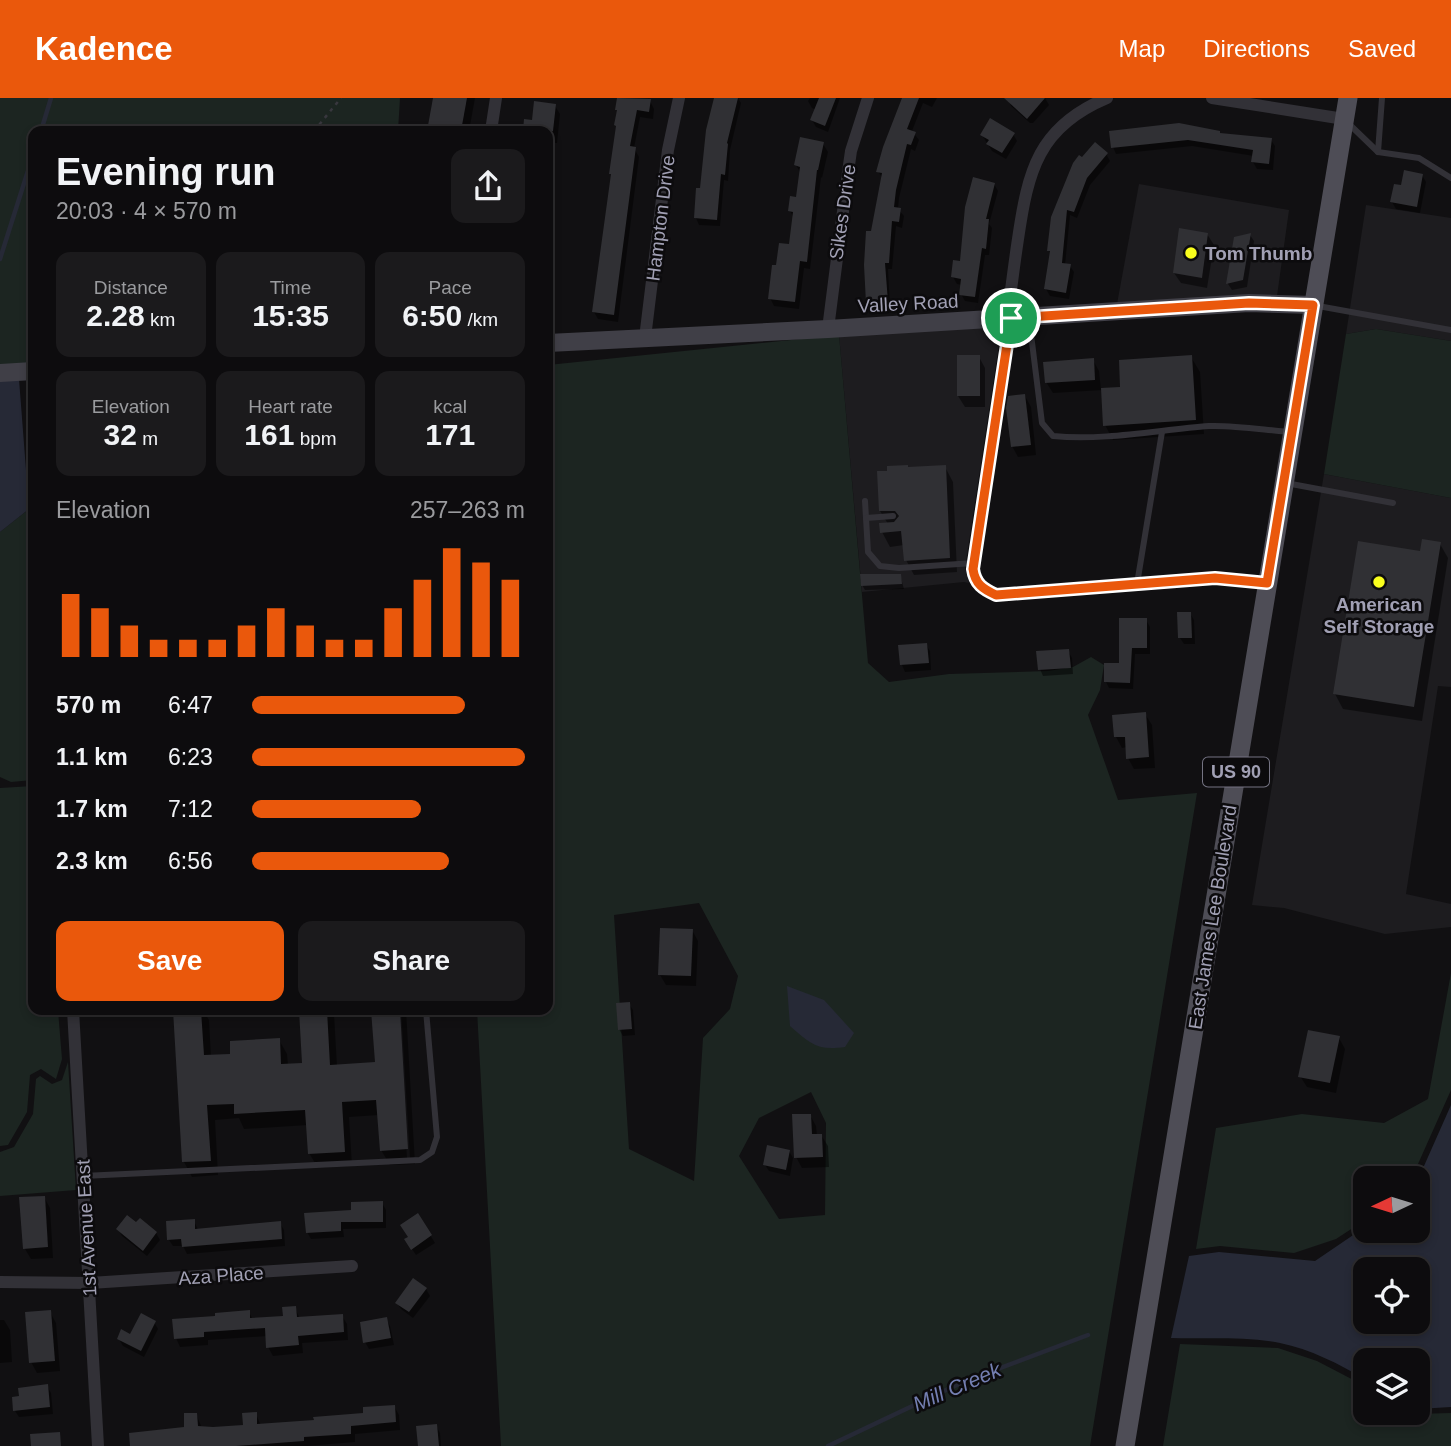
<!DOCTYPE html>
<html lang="en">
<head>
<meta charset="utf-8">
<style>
  body { margin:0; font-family:Arial,sans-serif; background:#1b1a1c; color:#f1f3f6; height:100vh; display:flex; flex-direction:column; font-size:26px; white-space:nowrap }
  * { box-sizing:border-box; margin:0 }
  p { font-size:23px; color:#9a9b9e }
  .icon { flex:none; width:38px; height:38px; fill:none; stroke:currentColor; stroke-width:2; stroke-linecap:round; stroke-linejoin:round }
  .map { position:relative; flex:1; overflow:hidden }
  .details { position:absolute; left:28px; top:28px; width:525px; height:889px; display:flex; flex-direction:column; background:#0d0c0e; border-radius:14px; box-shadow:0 4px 10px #0003,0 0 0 2px #2d2c2e }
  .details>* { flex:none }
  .needle { width:46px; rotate:266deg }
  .controls { position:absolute; left:1353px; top:1068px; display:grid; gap:14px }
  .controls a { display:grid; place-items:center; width:77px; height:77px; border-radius:14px; background:#0d0c0e; box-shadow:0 4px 10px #0003,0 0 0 2px #2d2c2e; font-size:35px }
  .pin { position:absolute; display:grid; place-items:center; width:60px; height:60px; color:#fff; margin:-30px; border:4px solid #fff; border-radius:50%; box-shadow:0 2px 7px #0007 }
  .round { display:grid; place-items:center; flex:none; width:74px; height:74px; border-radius:14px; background:#1b1a1c }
  .summary { display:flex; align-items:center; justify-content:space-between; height:119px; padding:0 28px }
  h1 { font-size:38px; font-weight:800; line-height:52px }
  .figures { display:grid; grid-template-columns:repeat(3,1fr); gap:10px; height:119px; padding:7px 28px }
  .figures div { display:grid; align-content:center; border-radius:14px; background:#1b1a1c; text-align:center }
  .figures b { font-size:30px; font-weight:800 }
  .figures small { font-size:19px; font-weight:400 }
  .figures p { font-size:19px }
  .chart { height:196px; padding:14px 28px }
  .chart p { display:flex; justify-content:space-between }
  .chart svg { width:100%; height:126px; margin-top:7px; stroke:#ea580c; stroke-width:6 }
  .button { display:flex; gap:14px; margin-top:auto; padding:14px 28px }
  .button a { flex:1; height:80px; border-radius:14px; background:#ea580c; color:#fff; font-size:28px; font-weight:800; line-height:80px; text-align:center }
  .button a+a { background:#1b1a1c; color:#f1f3f6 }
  ul { padding:0 28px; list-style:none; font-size:23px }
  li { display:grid; grid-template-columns:112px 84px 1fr; align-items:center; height:52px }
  li i { height:18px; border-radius:9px; background:#ea580c }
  header { display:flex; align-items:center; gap:42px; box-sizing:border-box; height:98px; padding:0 35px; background:#ea580c; color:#fff }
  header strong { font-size:33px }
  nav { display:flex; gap:38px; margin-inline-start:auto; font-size:24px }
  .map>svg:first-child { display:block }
</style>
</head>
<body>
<header>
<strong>Kadence</strong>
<nav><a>Map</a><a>Directions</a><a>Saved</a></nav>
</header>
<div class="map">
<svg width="1451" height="1348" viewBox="0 0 1451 1348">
  <rect width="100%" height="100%" fill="#111012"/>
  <g fill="#1d1c1f">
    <path d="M1139,86L1289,112L1277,198L1117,206Z"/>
    <path d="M1366,107L1451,120V243L1376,231L1346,236Z"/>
    <path d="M1002,227L965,470L969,485L964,484L862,494L839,237Z"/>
    <path d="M1324,376L1451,400V589L1438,588L1406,796L1451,806V829L1385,836L1284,810L1252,807Z"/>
  </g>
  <g fill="#1c2521" fill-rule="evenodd">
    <path d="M0,0H400L398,33H33V267L0,268Z"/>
    <path d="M1376,231L1451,243V400L1324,376L1346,236Z"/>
    <path d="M839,237L868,565L889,584L949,576L1048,573L1073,569L1091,559L1104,567L1100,592L1088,617L1118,702L1197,695L1090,1348H501L477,912H548V267ZM699,805L738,878L730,911L703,940L694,1083L629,1051L614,817ZM811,994L826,1025L825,1117L779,1121L739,1058L759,1020Z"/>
    <path d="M29,411L33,460V682L11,684L0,679V434Z"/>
    <path d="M33,688V912H58L62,961L56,981L41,971L30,977L27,1014L8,1047L0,1048V690Z"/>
    <path d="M1451,875V992L1418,1066L1407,1080H1365V1122L1336,1141L1294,1155L1220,1148L1196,1151L1216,1030L1302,1016L1384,1025L1428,1001Z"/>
    <path d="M68,964L76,1092L0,1098V1054L14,1049L33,1016L36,981L40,978L52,986L62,982Z"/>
    <path d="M1180,1246L1278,1250L1317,1263L1365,1288V1314H1410L1416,1316L1451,1315V1348H1163Z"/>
  </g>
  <g fill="#262936" fill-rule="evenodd">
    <path d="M19,281L29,411L0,434V282Z"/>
    <path d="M787,888L824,902L854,935L845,949C817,953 811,946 790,928Z"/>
    <path d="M1451,1007V1309L1418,1311V1262H1365V1281C1339,1266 1310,1251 1280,1245C1245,1238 1207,1241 1171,1240L1189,1158L1219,1154L1315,1163L1365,1129V1132H1418V1080H1415L1424,1068ZM1365,1171H1418V1223H1365Z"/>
  </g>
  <g fill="#0007">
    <path d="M435,0H475L469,33H429Z"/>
    <path d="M619,0L650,3L654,11L653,21L640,19L634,50L639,59L618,224L598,221L594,214L613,79Z"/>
    <path d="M716,0H738L741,5L730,52L728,83L724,82L720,128L699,127L696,120Z"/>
    <path d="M810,0H840L828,34L816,29L812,22L816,12L812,10L808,3Z"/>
    <path d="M910,0H937L932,9L923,5L912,33L919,42L915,53L911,51L899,100L898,111L904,118L902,130L896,128L892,171H888L890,210L872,211L868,205L872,135L883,81L878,73Z"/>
    <path d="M1008,0H1045L1049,7L1033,25H1030L1011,8Z"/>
    <path d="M555,8L560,16L557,45H553L549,95L548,33H525L526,23H534Z"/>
    <path d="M1013,36L1017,43L1006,61L992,53L982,37Z"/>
    <path d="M1221,37L1271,42L1275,48L1273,72L1257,71L1253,64L1254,58L1192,48L1116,56L1113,49Z"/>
    <path d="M823,46L828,54L822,80L821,79L810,171L804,170L799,211L774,208L770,200L777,169L791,148L794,120L790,113L797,101L801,76L796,67Z"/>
    <path d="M1106,56L1110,63L1090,87L1077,120L1070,117L1065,167L1070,168L1074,174L1069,201L1050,198L1046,191L1051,156L1049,152L1082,62Z"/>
    <path d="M1422,77L1426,84L1420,115L1396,111L1392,104L1402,89Z"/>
    <path d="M994,86L998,93L989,126L992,130L989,157H985L978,205L965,203L961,196L962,187L957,186L953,179L962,165Z"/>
    <path d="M1207,136L1214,147L1207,190L1181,185L1174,175Z"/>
    <path d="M1250,137L1254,143L1247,189L1232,192L1228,186L1235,140Z"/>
    <path d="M979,259L985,270V309H965L958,298Z"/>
    <path d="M1191,259L1200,274L1204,336L1113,342L1105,327L1103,292L1053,295L1046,284L1093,262L1099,273L1101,292L1122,290Z"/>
    <path d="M1025,298L1031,309L1036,357L1018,359L1012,348Z"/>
    <path d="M945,369L953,384L957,474L914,477L906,462L904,447L890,449L882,434L888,426L880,413L889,374Z"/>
    <path d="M1440,446L1448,460L1422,623L1343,611L1335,596L1421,455Z"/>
    <path d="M900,477L904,491L865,492L862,487Z"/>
    <path d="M1190,515L1194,522L1195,546H1184L1180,540Z"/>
    <path d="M1146,522L1150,529V556H1135L1133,591L1109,590L1106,584L1121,567Z"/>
    <path d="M926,547L930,553L931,572L905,574L902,567L900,548Z"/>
    <path d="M1068,553L1072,560L1073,576L1043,578L1040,571Z"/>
    <path d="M1145,616L1152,627L1155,670L1134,671L1128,660L1127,649L1122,650L1116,639Z"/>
    <path d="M692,832L698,843L696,888L666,887L660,877Z"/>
    <path d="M629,906L633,912L635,937L623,938L619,931Z"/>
    <path d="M175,912H203L209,922L211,959L232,957L279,942L287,956L288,967L304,966L301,912H332L334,916L337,968L376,966L373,912H398L407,1060H410L401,912H406L415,1066L390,1067L381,1052L379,1017L349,1019L352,1068L318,1070L309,1055L308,1027L244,1031L239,1020L215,1022L218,1077L192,1079L184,1064Z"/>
    <path d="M1339,940L1345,951L1336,995L1307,989L1300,978Z"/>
    <path d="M810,1017L816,1028L817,1038L821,1037L828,1048L829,1069L802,1070L796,1059Z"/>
    <path d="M789,1053L793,1060L790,1078L769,1073L765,1067Z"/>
    <path d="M44,1099L50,1110L53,1160L31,1161L25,1151Z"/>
    <path d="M382,1105L386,1112V1130L343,1131L344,1139L311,1141L307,1134L353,1114Z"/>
    <path d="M418,1117L435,1145L416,1157L406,1142L410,1139Z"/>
    <path d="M194,1123L198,1132L280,1125L284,1132L285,1148L187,1156L183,1148H173L169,1142Z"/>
    <path d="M118,1131L156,1135L160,1142L147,1158L122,1138Z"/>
    <path d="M426,1191L430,1198L413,1220L401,1211L397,1205Z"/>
    <path d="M295,1210L300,1221L342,1218L347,1226L348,1242L302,1245L303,1255L273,1258L268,1249L267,1238L208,1242V1247L180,1249L176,1240L249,1214L253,1222L285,1219Z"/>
    <path d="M50,1214L56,1225L60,1273L37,1275L31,1264Z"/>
    <path d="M386,1221L390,1228L394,1247L369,1251L365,1244Z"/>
    <path d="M0,1222H4L10,1232L12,1264L0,1265Z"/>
    <path d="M154,1224L158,1231L144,1259L123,1248L119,1241L131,1238Z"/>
    <path d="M47,1288L51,1295L53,1316L19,1319L15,1313Z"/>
    <path d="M394,1308L399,1317L400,1332L355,1336V1344L307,1348H132L186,1330L196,1316L202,1330L244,1329L256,1316L261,1328L365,1317Z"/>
    <path d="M436,1328L440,1335L441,1348H419Z"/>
  </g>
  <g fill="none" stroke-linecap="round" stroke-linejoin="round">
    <g stroke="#262936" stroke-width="4.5">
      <path d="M41,33L51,0"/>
      <path d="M0,161L33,57"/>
      <path d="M828,1348L963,1284L1088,1237"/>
    </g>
  </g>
  <g fill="#303034">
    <path d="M433,0H467L461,33H427Z"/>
    <path d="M617,0L651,1L649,14L637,12L630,48L636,49L614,217L592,214L611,76H609L616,28L614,27L617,12H615Z"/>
    <path d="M714,0H738L727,45L728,46L725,77L721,76L717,122L694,120L696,90H700L706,32Z"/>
    <path d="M819,0H836L825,28L810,22Z"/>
    <path d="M902,0H919L907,31L916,34L911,47L907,46L896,92L894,109L901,110L899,124L892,123L889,165H885L888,204L866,205L864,167L866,133H871L882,75L876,74L883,49Z"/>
    <path d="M1004,0H1045L1027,21Z"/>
    <path d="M534,3L556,6L553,33H523L524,21L532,22Z"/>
    <path d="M990,20L1015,35L1002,55L986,46L989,42L980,37Z"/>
    <path d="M1179,25L1220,33V35L1272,40L1269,66L1251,64L1253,52L1188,42L1111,50L1109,33Z"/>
    <path d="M800,39L824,44L818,72H817L807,164L800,163L795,204L768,201L772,167H776L779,145L789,146L793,114L788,113L790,98L796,99L800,69L794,67Z"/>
    <path d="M1095,44L1108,55L1087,80L1074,114L1067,112L1062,165L1071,166L1066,195L1044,191L1050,153H1047L1051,119L1073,65L1079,57L1082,59Z"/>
    <path d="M1404,72L1423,76L1417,109L1390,104L1394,86L1401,87Z"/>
    <path d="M973,79L995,85L986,121H989L986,151L982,150L975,199L959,197L961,181L951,179L953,162L960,163L965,109Z"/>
    <path d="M1179,130L1208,135L1202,180L1173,175Z"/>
    <path d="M1251,135L1243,182L1226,186L1234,139Z"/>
    <rect x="957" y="257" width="23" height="41"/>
    <path d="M1192,257L1196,322L1103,328L1101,290L1120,289L1119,262Z"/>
    <path d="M1094,260L1095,282L1045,285L1043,264Z"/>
    <path d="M1025,296L1031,347L1011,349L1006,310L1008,298Z"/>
    <path d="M908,367V369L946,367L950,460L904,463L901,433L880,435L879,425L894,424L899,418L895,413H879L877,373H887V368Z"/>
    <path d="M1422,441L1441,444L1414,609L1333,596L1358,443L1420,453Z"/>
    <path d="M860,476H901L902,486L861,488Z"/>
    <path d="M1177,514H1191L1192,540H1178Z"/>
    <path d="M1119,520H1147V550H1132L1130,585L1104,584V565H1119Z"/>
    <path d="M927,545L929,565L900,567L898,547Z"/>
    <path d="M1069,551L1071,570L1038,572L1036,553Z"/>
    <path d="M1146,614L1149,659L1126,661L1125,639H1114L1112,617Z"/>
    <path d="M660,830L693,831L691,878L658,877Z"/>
    <path d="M630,904L632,931L618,932L616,905Z"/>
    <path d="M173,912H201L204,957L230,956V943L280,940L281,966L302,965L299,912H327L330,967L375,964L371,912H400L408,1051L380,1053L376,1002L342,1004L345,1054L308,1056L305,1012L234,1016V1006L207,1007L211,1063L182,1064Z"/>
    <path d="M1308,932L1340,938L1330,985L1298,979Z"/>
    <path d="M792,1016H811L812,1036H822L823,1059L794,1060Z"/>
    <path d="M767,1047L790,1052L786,1072L763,1067Z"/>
    <path d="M45,1098L48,1149L23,1151L19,1099Z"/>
    <path d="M383,1103V1124H341V1133L306,1135L304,1115L351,1112V1104Z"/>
    <path d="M418,1115L432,1137L411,1152L404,1141L408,1139L400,1127Z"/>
    <path d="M127,1117L136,1124L140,1120L157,1134L143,1153L116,1131Z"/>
    <path d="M195,1121V1131L281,1123L282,1141L182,1149L181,1141L167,1142L166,1123Z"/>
    <path d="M413,1180L427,1190L409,1214L395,1205Z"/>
    <path d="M296,1208L297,1219L343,1216L344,1234L298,1238L299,1247L266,1250L265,1230L204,1234V1239L174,1241L172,1221L215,1218V1215L250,1212V1220L283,1218L282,1209Z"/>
    <path d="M51,1212L55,1263L29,1265L25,1214Z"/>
    <path d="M141,1215L156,1223L141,1253L117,1241L121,1231L130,1236Z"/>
    <path d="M387,1219L391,1240L363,1245L360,1224Z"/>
    <path d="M48,1286L50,1309L13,1313L12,1299L19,1298L18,1290Z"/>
    <path d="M395,1307L396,1324L351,1328V1336L304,1339V1343L236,1348H130L129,1335L184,1329V1315H197L198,1328L213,1329L243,1327L242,1315L257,1314V1326L314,1322L313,1319L363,1315V1309Z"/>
    <path d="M437,1326L439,1348H418L416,1328Z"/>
    <path d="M60,1334L61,1348H31L30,1336Z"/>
  </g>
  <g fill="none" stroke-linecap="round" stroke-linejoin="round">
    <path stroke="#38373e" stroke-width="2.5" stroke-dasharray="3.5 5" stroke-linecap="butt" d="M314,33L341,0"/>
    <g stroke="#323137" stroke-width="6">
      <path d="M1382,0L1378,54L1419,60L1451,80"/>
      <path d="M1349,26L1378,54"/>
      <path d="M1318,208L1451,232"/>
      <path d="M1029,220L1042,325L1053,338C1104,343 1157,332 1209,328C1235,327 1264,332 1290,334"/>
      <path d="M1286,385L1393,405"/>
      <path d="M865,403L868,454L880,468L899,470L974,465"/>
      <path d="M866,420L893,418"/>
      <path d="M1137,486L1162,334"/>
      <path d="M83,1078L420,1062L432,1054L437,1039L426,912"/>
    </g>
    <g stroke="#323137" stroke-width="12">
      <path d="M1212,0L1344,21"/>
      <path d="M491,33L496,0"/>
      <path d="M1007,220C1011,194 1014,167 1018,141C1028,73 1038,29 1107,0"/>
      <path d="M1011,220L973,471C975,486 983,491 996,497L1215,480L1267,485"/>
      <path d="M828,231L848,74L851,53L868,0"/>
      <path d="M645,240L668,52L679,0"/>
      <path d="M73,912L98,1348"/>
      <path d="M0,1184L90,1185L352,1168"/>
    </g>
    <g stroke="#403f47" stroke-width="18">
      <path d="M548,245L828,231L1249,205L1313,207"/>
      <path d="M0,275L33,273"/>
    </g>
    <path stroke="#4e4d56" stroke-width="19" d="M1125,1348L1348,0"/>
  </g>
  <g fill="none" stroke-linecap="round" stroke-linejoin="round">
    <g stroke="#fff" stroke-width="14">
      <path id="route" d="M1249,205L1313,207L1267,485L1215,480L996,497C983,491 975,486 973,471L1011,220Z"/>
    </g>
    <use href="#route" stroke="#ea580c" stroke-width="9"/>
  </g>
  <g fill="#f9fe1d" stroke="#0c0b0d" stroke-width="2.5">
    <circle cx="1191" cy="155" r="7"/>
    <circle cx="1379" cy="484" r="7"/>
  </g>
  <g text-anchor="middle" stroke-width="5" stroke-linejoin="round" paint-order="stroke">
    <rect fill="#0c0b0d" stroke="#747382" stroke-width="2" x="1203" y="659.5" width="66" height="29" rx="5"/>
    <g font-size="18" font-weight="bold" fill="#a1a0b4">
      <text x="1236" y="680">US 90</text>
    </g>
    <g font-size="19" fill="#a1a0b4" stroke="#0c0b0d">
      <text transform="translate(842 114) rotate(-82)" y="7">Sikes Drive</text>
      <text transform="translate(660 120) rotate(-83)" y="7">Hampton Drive</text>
      <text transform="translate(908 205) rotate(-3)" y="7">Valley Road</text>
      <text transform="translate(1212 819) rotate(-81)" y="7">East James Lee Boulevard</text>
      <text transform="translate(86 1130) rotate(-93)" y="7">1st Avenue East</text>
      <text transform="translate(221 1177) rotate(-4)" y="7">Aza Place</text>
    </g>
    <g font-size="19" font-weight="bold" fill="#a1a0b4" stroke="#0c0b0d" text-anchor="start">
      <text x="1205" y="162">Tom Thumb</text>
      <text x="1379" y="513" text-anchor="middle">American<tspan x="1379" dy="22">Self Storage</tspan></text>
    </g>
    <g font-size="21" font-style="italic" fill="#747fb2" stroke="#0c0b0d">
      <text transform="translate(957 1289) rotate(-23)" y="7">Mill Creek</text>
    </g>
  </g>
</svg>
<div class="controls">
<a><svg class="needle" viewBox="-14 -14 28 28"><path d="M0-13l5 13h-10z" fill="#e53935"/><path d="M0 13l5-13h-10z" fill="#9a9b9e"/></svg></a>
<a><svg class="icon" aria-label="locate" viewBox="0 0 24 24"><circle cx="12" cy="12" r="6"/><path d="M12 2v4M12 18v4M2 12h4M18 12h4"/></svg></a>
<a><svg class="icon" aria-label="layers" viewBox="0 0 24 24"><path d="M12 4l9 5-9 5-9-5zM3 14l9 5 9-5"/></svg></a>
</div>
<div class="pin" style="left:1011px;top:220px;background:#1e9e55"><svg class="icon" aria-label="arrive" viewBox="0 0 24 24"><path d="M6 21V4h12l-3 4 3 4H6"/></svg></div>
<section class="details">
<div class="summary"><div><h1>Evening run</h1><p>20:03 · 4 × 570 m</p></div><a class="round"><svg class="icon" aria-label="share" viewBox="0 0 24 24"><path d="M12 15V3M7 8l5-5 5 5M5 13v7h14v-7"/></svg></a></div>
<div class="figures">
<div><p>Distance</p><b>2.28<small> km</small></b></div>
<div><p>Time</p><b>15:35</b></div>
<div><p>Pace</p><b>6:50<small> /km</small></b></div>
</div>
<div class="figures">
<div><p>Elevation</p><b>32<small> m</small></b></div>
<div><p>Heart rate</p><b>161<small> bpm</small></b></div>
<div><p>kcal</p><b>171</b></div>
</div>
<div class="chart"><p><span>Elevation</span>257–263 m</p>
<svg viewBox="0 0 160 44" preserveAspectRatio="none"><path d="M5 44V22M15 44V27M25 44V33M35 44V38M45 44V38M55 44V38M65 44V33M75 44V27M85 44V33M95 44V38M105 44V38M115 44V27M125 44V17M135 44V6M145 44V11M155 44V17"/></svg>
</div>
<ul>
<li><b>570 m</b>6:47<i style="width:78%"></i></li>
<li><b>1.1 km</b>6:23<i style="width:100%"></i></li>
<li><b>1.7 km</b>7:12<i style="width:62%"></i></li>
<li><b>2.3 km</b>6:56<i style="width:72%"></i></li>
</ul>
<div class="button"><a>Save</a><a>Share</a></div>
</section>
</div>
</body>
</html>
